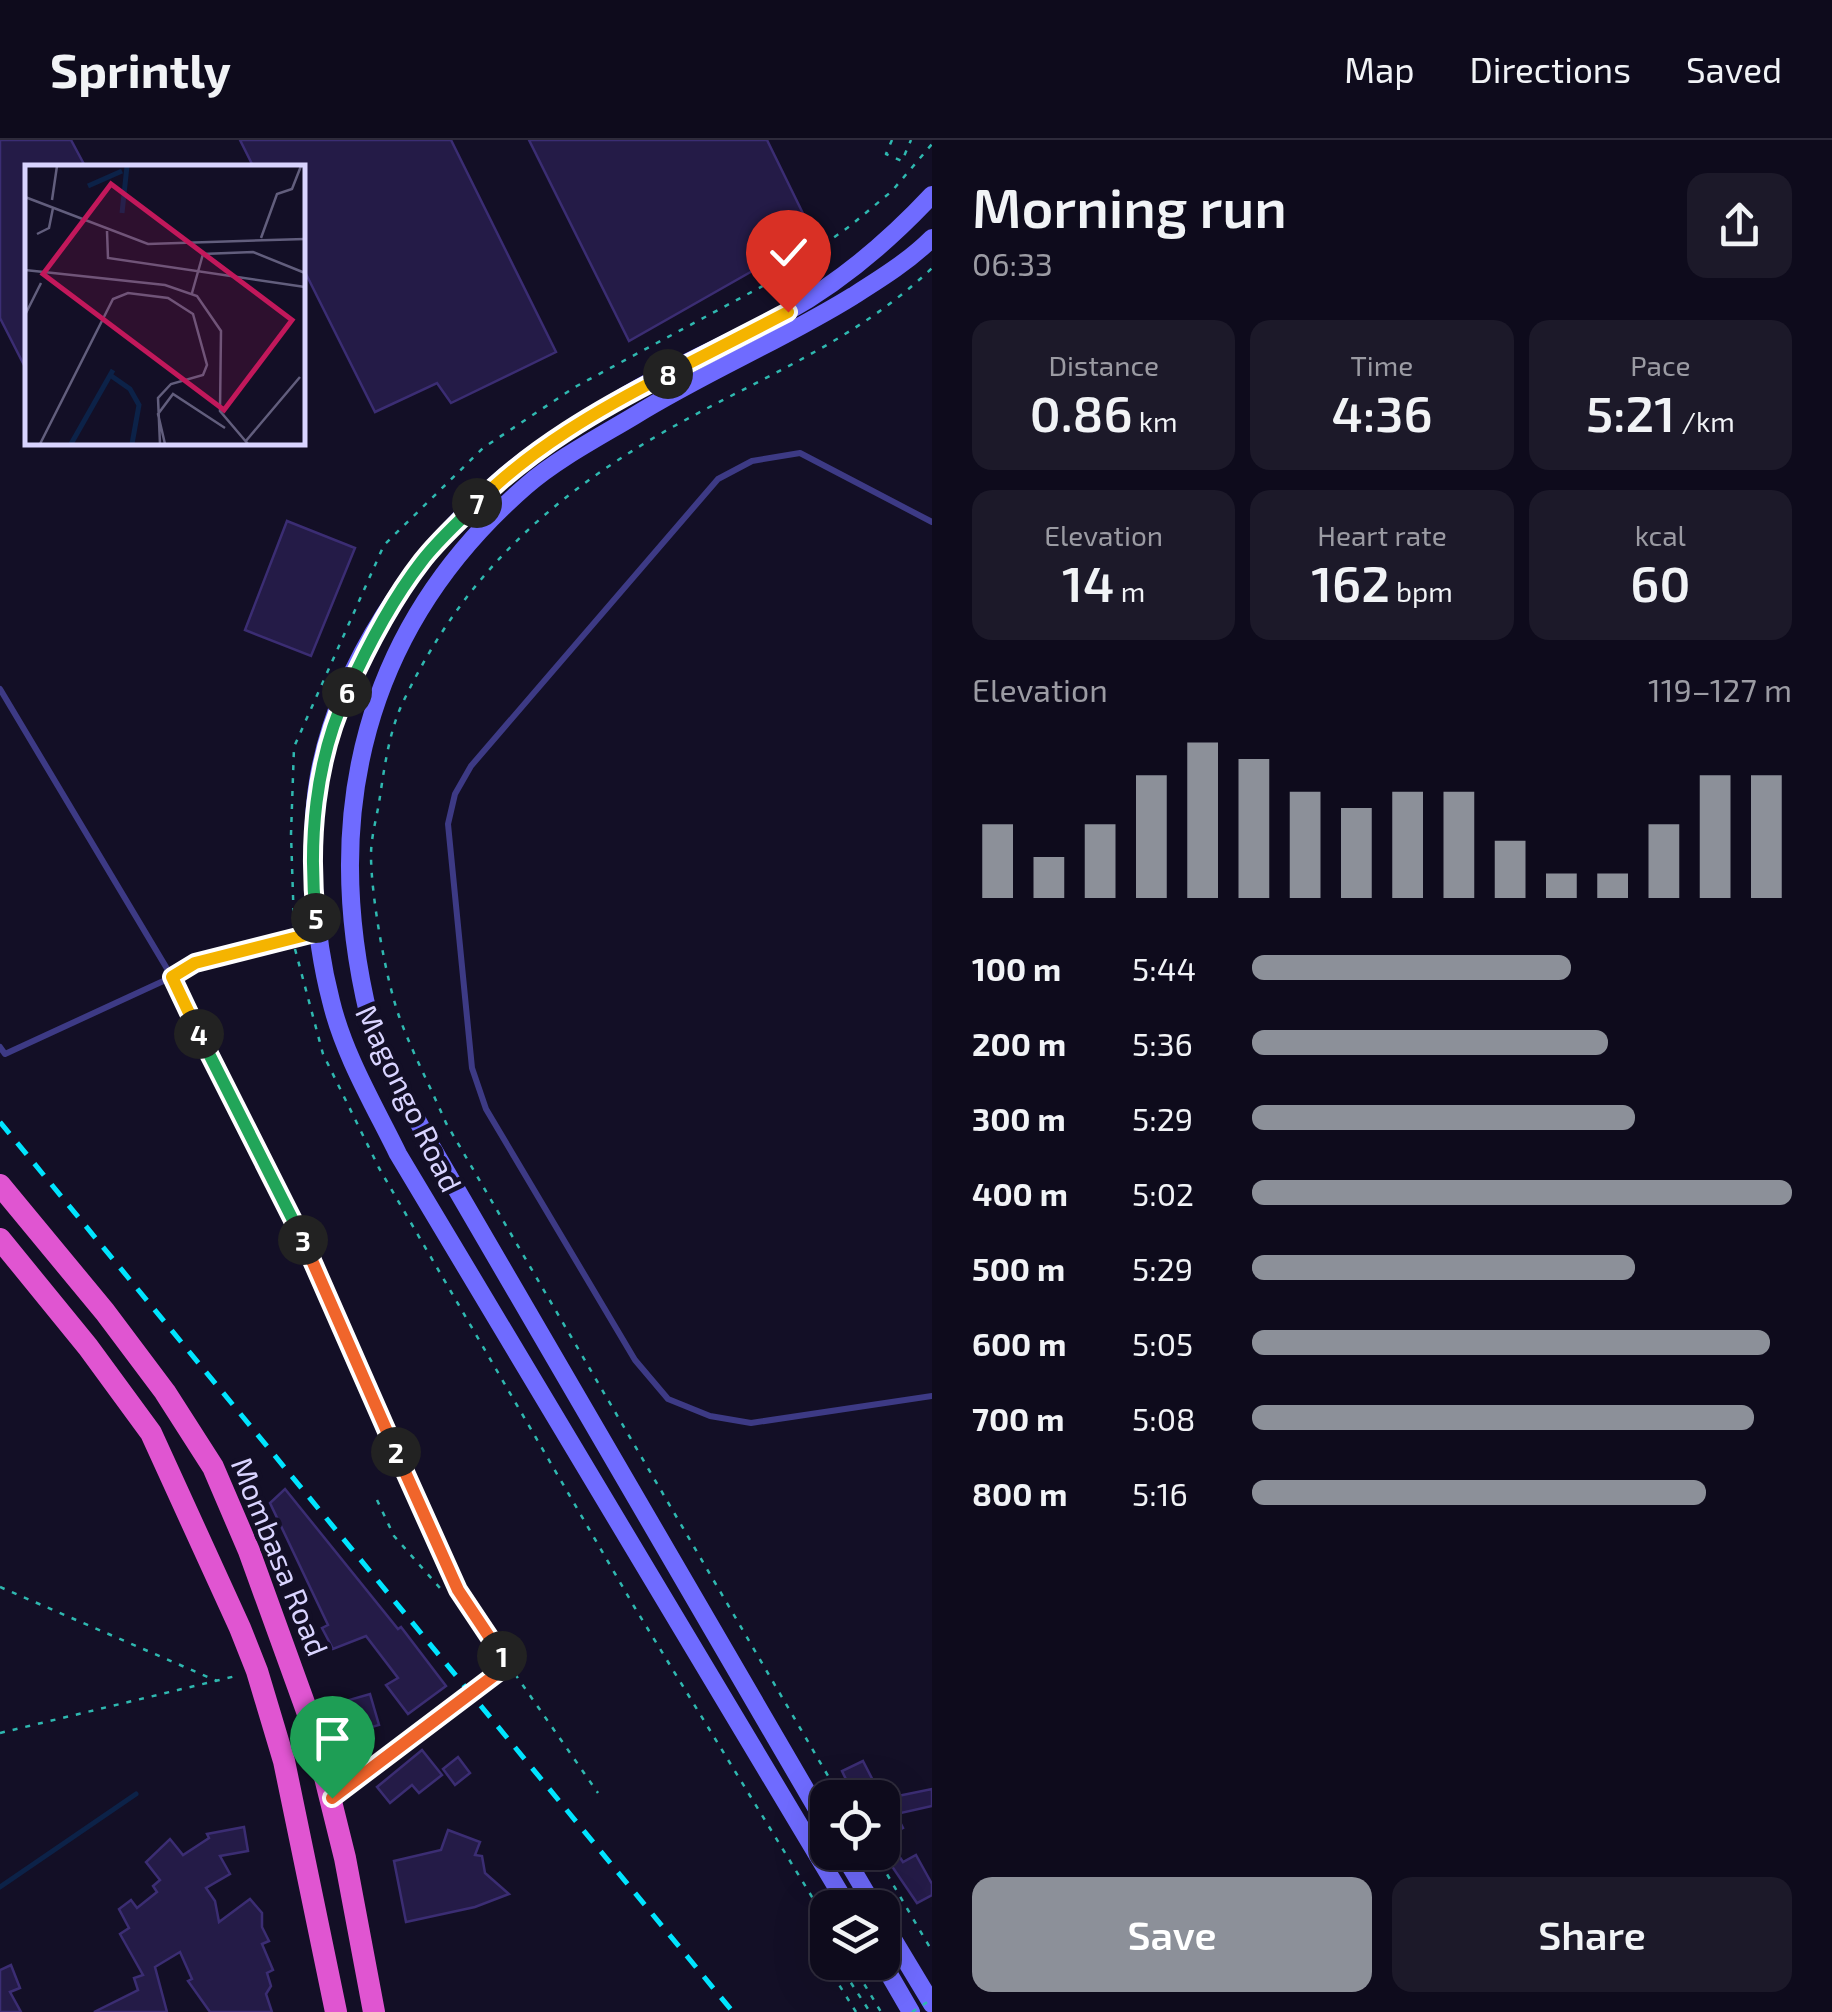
<!DOCTYPE html>
<html lang="en">
<head>
<meta charset="utf-8">
<style>
  body { margin:0; font-family:"Exo 2",sans-serif; background:#1c1929; color:#f1f3f6; height:100vh; display:flex; flex-direction:column; font-size:38px; white-space:nowrap }
  * { box-sizing:border-box; margin:0 }
  p { font-size:32px; color:#9b9ba3 }
  .icon { flex:none; width:55px; height:55px; fill:none; stroke:currentColor; stroke-width:2; stroke-linecap:round; stroke-linejoin:round }
  .map { position:relative; flex:1; overflow:hidden }
  .side { display:flex; flex-direction:column; background:#0e0b1c; width:900px }
  .side>* { flex:none }
  .buttons { position:absolute; left:810px; top:1640px; display:grid; gap:20px }
  .buttons a { display:grid; place-items:center; width:90px; height:90px; border-radius:20px; background:#0e0b1c; box-shadow:0 10px 40px #0002,0 0 0 2px #2e2b3b; font-size:50px }
  .pin { position:absolute; display:grid; place-items:center; width:85px; height:85px; color:#fff; margin:-102px -42px; border-radius:50% 50% 50% 0; rotate:-45deg; box-shadow:0 0 10px #0007 }
  .pin .icon { rotate:45deg }
  .km { position:absolute; width:50px; height:50px; margin:-25px; border-radius:50%; background:#222; color:#fff; font-size:28px; line-height:50px; text-align:center }
  .round { display:grid; place-items:center; flex:none; width:105px; height:105px; border-radius:20px; background:#1c1929 }
  .head { display:flex; align-items:center; justify-content:space-between; height:170px; padding:0 40px }
  h1 { font-size:55px; font-weight:600; line-height:75px }
  .metrics { display:grid; grid-template-columns:repeat(3,1fr); gap:15px; height:170px; padding:10px 40px }
  .metrics div { display:grid; align-content:center; border-radius:20px; background:#1c1929; text-align:center }
  .metrics b { font-size:50px; font-weight:600 }
  .metrics small { font-size:28px; font-weight:400 }
  .metrics p { font-size:28px }
  .chart { height:280px; padding:20px 40px }
  .chart p { display:flex; justify-content:space-between }
  .chart svg { width:100%; height:180px; margin-top:10px; stroke:#8c9099; stroke-width:6 }
  .primary-button { display:flex; gap:20px; margin-top:auto; padding:20px 40px }
  .primary-button a { flex:1; height:115px; border-radius:20px; background:#8c9099; color:#fff; font-size:40px; font-weight:600; line-height:115px; text-align:center }
  .primary-button a+a { background:#1c1929; color:#f1f3f6 }
  ul { padding:0 40px; list-style:none; font-size:32px }
  li { display:grid; grid-template-columns:160px 120px 1fr; align-items:center; height:75px }
  li i { height:25px; border-radius:12px; background:#8c9099 }
  header { display:flex; align-items:center; gap:60px; box-sizing:border-box; height:140px; padding:0 50px; background:#0e0b1c; border-bottom:2px solid #2e2b3b }
  header strong { font-size:48px }
  nav { display:flex; gap:55px; margin-inline-start:auto; font-size:35px }
  main { display:flex; flex:1; min-height:0 }
  .map>svg:first-child { display:block }
</style>
</head>
<body>
<header>
<strong>Sprintly</strong>
<nav><a>Map</a><a>Directions</a><a>Saved</a></nav>
</header>
<main>
<div class="map">
<svg width="932" height="1872" viewBox="0 0 932 1872">
  <rect width="100%" height="100%" fill="#130f26"/>
  <g fill="none" stroke-linecap="round" stroke-linejoin="round">
    <path stroke="#0c2248" stroke-width="5" d="M0,1747L136,1654"/>
  </g>
  <g fill="#241b47" stroke="#3b2d73" stroke-width="2.5">
    <path d="M0,0H71L86,28H28V233L0,178Z"/>
    <path d="M240,0H451L556,212L451,263L437,243L375,272L302,126V28H254Z"/>
    <path d="M529,0H767L814,96L629,201Z"/>
    <path d="M287,381L355,408L311,516L245,490Z"/>
    <path d="M285,1349L398,1489L401,1487L446,1546L408,1574L386,1545L398,1538L366,1496L333,1509L322,1488L328,1485L270,1363Z"/>
    <path d="M370,1554L379,1585L358,1591L349,1560Z"/>
    <path d="M422,1610L442,1635L419,1653L412,1645L390,1663L377,1647Z"/>
    <path d="M458,1617L470,1633L455,1645L443,1629Z"/>
    <path d="M863,1621L882,1658H855L842,1631Z"/>
    <path d="M882,1648L888,1658L932,1649V1666L896,1674L903,1688L882,1699Z"/>
    <path d="M244,1687L248,1711L220,1716L230,1734L206,1748L215,1761L219,1782L250,1759L262,1773V1787L269,1801L262,1804L273,1830L267,1833L271,1846L266,1854L272,1872H210L188,1841L192,1839L180,1812L155,1827L167,1872H94L138,1850L134,1838L143,1835L120,1794L129,1788L119,1769L131,1760L137,1768L157,1752L153,1746L160,1740L146,1722L170,1699L183,1715L209,1698L207,1694Z"/>
    <path d="M448,1690L480,1702L475,1715L482,1716L485,1733L509,1754L475,1767L406,1782L394,1721L441,1710Z"/>
    <path d="M916,1715L932,1744V1755L917,1763L889,1722L899,1716L903,1722Z"/>
    <path d="M11,1825L20,1848L10,1852L21,1872H0V1830Z"/>
  </g>
  <g fill="none" stroke-linecap="round" stroke-linejoin="round">
    <g stroke="#2fb8b0" stroke-width="2.5" stroke-dasharray="5 8" stroke-linecap="butt">
      <path d="M892,0L886,14L902,21L911,0"/>
      <path d="M294,786L291,694L294,607L384,405L483,308L575,247L772,141L850,86L892,51L932,4"/>
      <path d="M295,809L323,914L379,1028L635,1468L828,1783"/>
      <path d="M377,1360L394,1396L440,1448H446"/>
      <path d="M0,1447L217,1541"/>
      <path d="M515,1534L598,1653"/>
      <path d="M0,1593L240,1535"/>
      <path d="M841,1658L446,983C431,948 413,914 400,879C386,841 371,756 371,715C371,698 376,680 379,663C384,630 389,590 404,560C462,439 546,360 662,293C754,240 854,203 932,128"/>
      <path d="M874,1712L932,1811"/>
      <path d="M851,1822L881,1872"/>
      <path d="M856,1872L831,1832L840,1826L870,1872"/>
    </g>
    <g stroke="#3d3a85" stroke-width="6">
      <path d="M932,382L800,313L752,321L718,339L471,626L455,654L448,684L472,928L486,969L635,1220L668,1259L710,1276L751,1283L932,1256"/>
      <path d="M0,549L172,837L311,1115L458,1450L508,1525L337,1654"/>
      <path d="M0,907L5,914L172,837L195,823L316,792"/>
    </g>
    <g stroke="#6f6bff" stroke-width="18">
      <path d="M828,1688L426,997C410,965 378,913 370,881C319,675 364,487 526,346C557,319 599,297 634,276C705,232 782,200 853,156C880,139 909,121 932,98"/>
      <path d="M842,1712L875,1768"/>
      <path d="M849,1768L398,1014C374,965 344,915 331,861C314,796 307,702 319,635C340,523 413,417 498,342C535,309 581,283 623,257C675,225 732,203 785,173C841,142 889,101 932,55"/>
      <path d="M882,1781L932,1864"/>
      <path d="M882,1822L911,1872"/>
    </g>
    <g stroke="#e055d1" stroke-width="22">
      <path d="M0,1045L105,1172L165,1252L213,1327L249,1411L312,1585L345,1718L374,1872"/>
      <path d="M0,1099L88,1207L151,1293L240,1488L257,1531L284,1621L336,1872"/>
    </g>
    <path stroke="#00e5ff" stroke-width="5" stroke-dasharray="15 12" stroke-linecap="butt" d="M0,982L733,1872"/>
    <path stroke="#2fb8b0" stroke-width="2.5" stroke-dasharray="5 8" stroke-linecap="butt" d="M912,1872L932,1859"/>
  </g>
  <g fill="none" stroke-linecap="round" stroke-linejoin="round">
    <g stroke="#fff" stroke-width="20">
      <path id="split-1" d="M332,1658L508,1525L502,1516"/>
    </g>
    <g stroke="#fff" stroke-width="20">
      <path id="split-2" d="M396,1312L458,1450L502,1516"/>
    </g>
    <g stroke="#fff" stroke-width="20">
      <path id="split-3" d="M303,1100L396,1312"/>
    </g>
    <g stroke="#fff" stroke-width="20">
      <path id="split-4" d="M199,894L303,1100"/>
    </g>
    <g stroke="#fff" stroke-width="20">
      <path id="split-5" d="M199,894L172,837L195,823L318,792L316,778"/>
    </g>
    <g stroke="#fff" stroke-width="20">
      <path id="split-6" d="M316,778C308,702 315,621 347,552"/>
    </g>
    <g stroke="#fff" stroke-width="20">
      <path id="split-7" d="M347,552C368,505 391,461 422,421C438,400 459,382 477,363"/>
    </g>
    <g stroke="#fff" stroke-width="20">
      <path id="split-8" d="M477,363C530,309 601,268 668,234"/>
    </g>
    <g stroke="#fff" stroke-width="20">
      <path id="split-9" d="M668,234L788,172"/>
    </g>
    <use href="#split-1" stroke="#f0652b" stroke-width="12"/>
    <use href="#split-2" stroke="#f0652b" stroke-width="12"/>
    <use href="#split-3" stroke="#f0652b" stroke-width="12"/>
    <use href="#split-4" stroke="#22a559" stroke-width="12"/>
    <use href="#split-5" stroke="#f5b400" stroke-width="12"/>
    <use href="#split-6" stroke="#22a559" stroke-width="12"/>
    <use href="#split-7" stroke="#22a559" stroke-width="12"/>
    <use href="#split-8" stroke="#f5b400" stroke-width="12"/>
    <use href="#split-9" stroke="#f5b400" stroke-width="12"/>
  </g>
  <g text-anchor="middle" stroke-width="9" stroke-linejoin="round" paint-order="stroke">
    <g font-size="30" fill="#d9d4ff" stroke="#130f26">
      <text transform="translate(408 959) rotate(64)" y="10">Magongo Road</text>
      <text transform="translate(279 1417) rotate(68)" y="10">Mombasa Road</text>
    </g>
  </g>
  <g transform="translate(25 25)">
    <rect width="280" height="280" fill="#130f26"/>
    <path fill="none" stroke="#0c2248" stroke-width="5" d="M63,21L97,6M97,48L102,1M85,210L105,224L114,240L107,279M46,279L88,205"/>
    <path fill="none" stroke="#625e7d" stroke-width="2.5" d="M0,32L123,79L280,74M27,35L32,1M82,66L83,93L280,122M12,69L24,63L28,43M236,73L252,29L267,24L276,1M0,105L140,120L172,131L196,166L195,246L223,279M167,128L178,89L228,87L280,108M0,150L16,118M220,277L275,212M15,279L88,134L103,128L143,133L168,149L182,200L178,210L146,219L133,233L135,279M140,279L133,249L148,229L200,263"/>
    <path fill="#c2185b" fill-opacity="0.15" stroke="#c2185b" stroke-width="5" d="M86,19L267,155L199,245L18,109Z"/>
    <rect width="280" height="280" fill="none" stroke="#d9d4ff" stroke-width="5"/>
  </g>
</svg>
<div class="buttons">
<a><svg class="icon" aria-label="locate" viewBox="0 0 24 24"><circle cx="12" cy="12" r="6"/><path d="M12 2v4M12 18v4M2 12h4M18 12h4"/></svg></a>
<a><svg class="icon" aria-label="layers" viewBox="0 0 24 24"><path d="M12 4l9 5-9 5-9-5zM3 14l9 5 9-5"/></svg></a>
</div>
<div class="pin" style="left:332px;top:1658px;background:#1e9e55"><svg class="icon" aria-label="arrive" viewBox="0 0 24 24"><path d="M6 21V4h12l-3 4 3 4H6"/></svg></div>
<div class="pin" style="left:788px;top:172px;background:#d93025"><svg class="icon" aria-label="check" viewBox="0 0 24 24"><path d="M5 12l5 5 9-10"/></svg></div>
<b class="km" style="left:502px;top:1516px">1</b>
<b class="km" style="left:396px;top:1312px">2</b>
<b class="km" style="left:303px;top:1100px">3</b>
<b class="km" style="left:199px;top:894px">4</b>
<b class="km" style="left:316px;top:778px">5</b>
<b class="km" style="left:347px;top:552px">6</b>
<b class="km" style="left:477px;top:363px">7</b>
<b class="km" style="left:668px;top:234px">8</b>
</div>
<section class="side">
<div class="head"><div><h1>Morning run</h1><p>06:33</p></div><a class="round"><svg class="icon" aria-label="share" viewBox="0 0 24 24"><path d="M12 15V3M7 8l5-5 5 5M5 13v7h14v-7"/></svg></a></div>
<div class="metrics">
<div><p>Distance</p><b>0.86<small> km</small></b></div>
<div><p>Time</p><b>4:36</b></div>
<div><p>Pace</p><b>5:21<small> /km</small></b></div>
</div>
<div class="metrics">
<div><p>Elevation</p><b>14<small> m</small></b></div>
<div><p>Heart rate</p><b>162<small> bpm</small></b></div>
<div><p>kcal</p><b>60</b></div>
</div>
<div class="chart"><p><span>Elevation</span>119–127 m</p>
<svg viewBox="0 0 160 44" preserveAspectRatio="none"><path d="M5 44V26M15 44V34M25 44V26M35 44V14M45 44V6M55 44V10M65 44V18M75 44V22M85 44V18M95 44V18M105 44V30M115 44V38M125 44V38M135 44V26M145 44V14M155 44V14"/></svg>
</div>
<ul>
<li><b>100 m</b>5:44<i style="width:59%"></i></li>
<li><b>200 m</b>5:36<i style="width:66%"></i></li>
<li><b>300 m</b>5:29<i style="width:71%"></i></li>
<li><b>400 m</b>5:02<i style="width:100%"></i></li>
<li><b>500 m</b>5:29<i style="width:71%"></i></li>
<li><b>600 m</b>5:05<i style="width:96%"></i></li>
<li><b>700 m</b>5:08<i style="width:93%"></i></li>
<li><b>800 m</b>5:16<i style="width:84%"></i></li>
</ul>
<div class="primary-button"><a>Save</a><a>Share</a></div>
</section>
</main>
</body>
</html>
